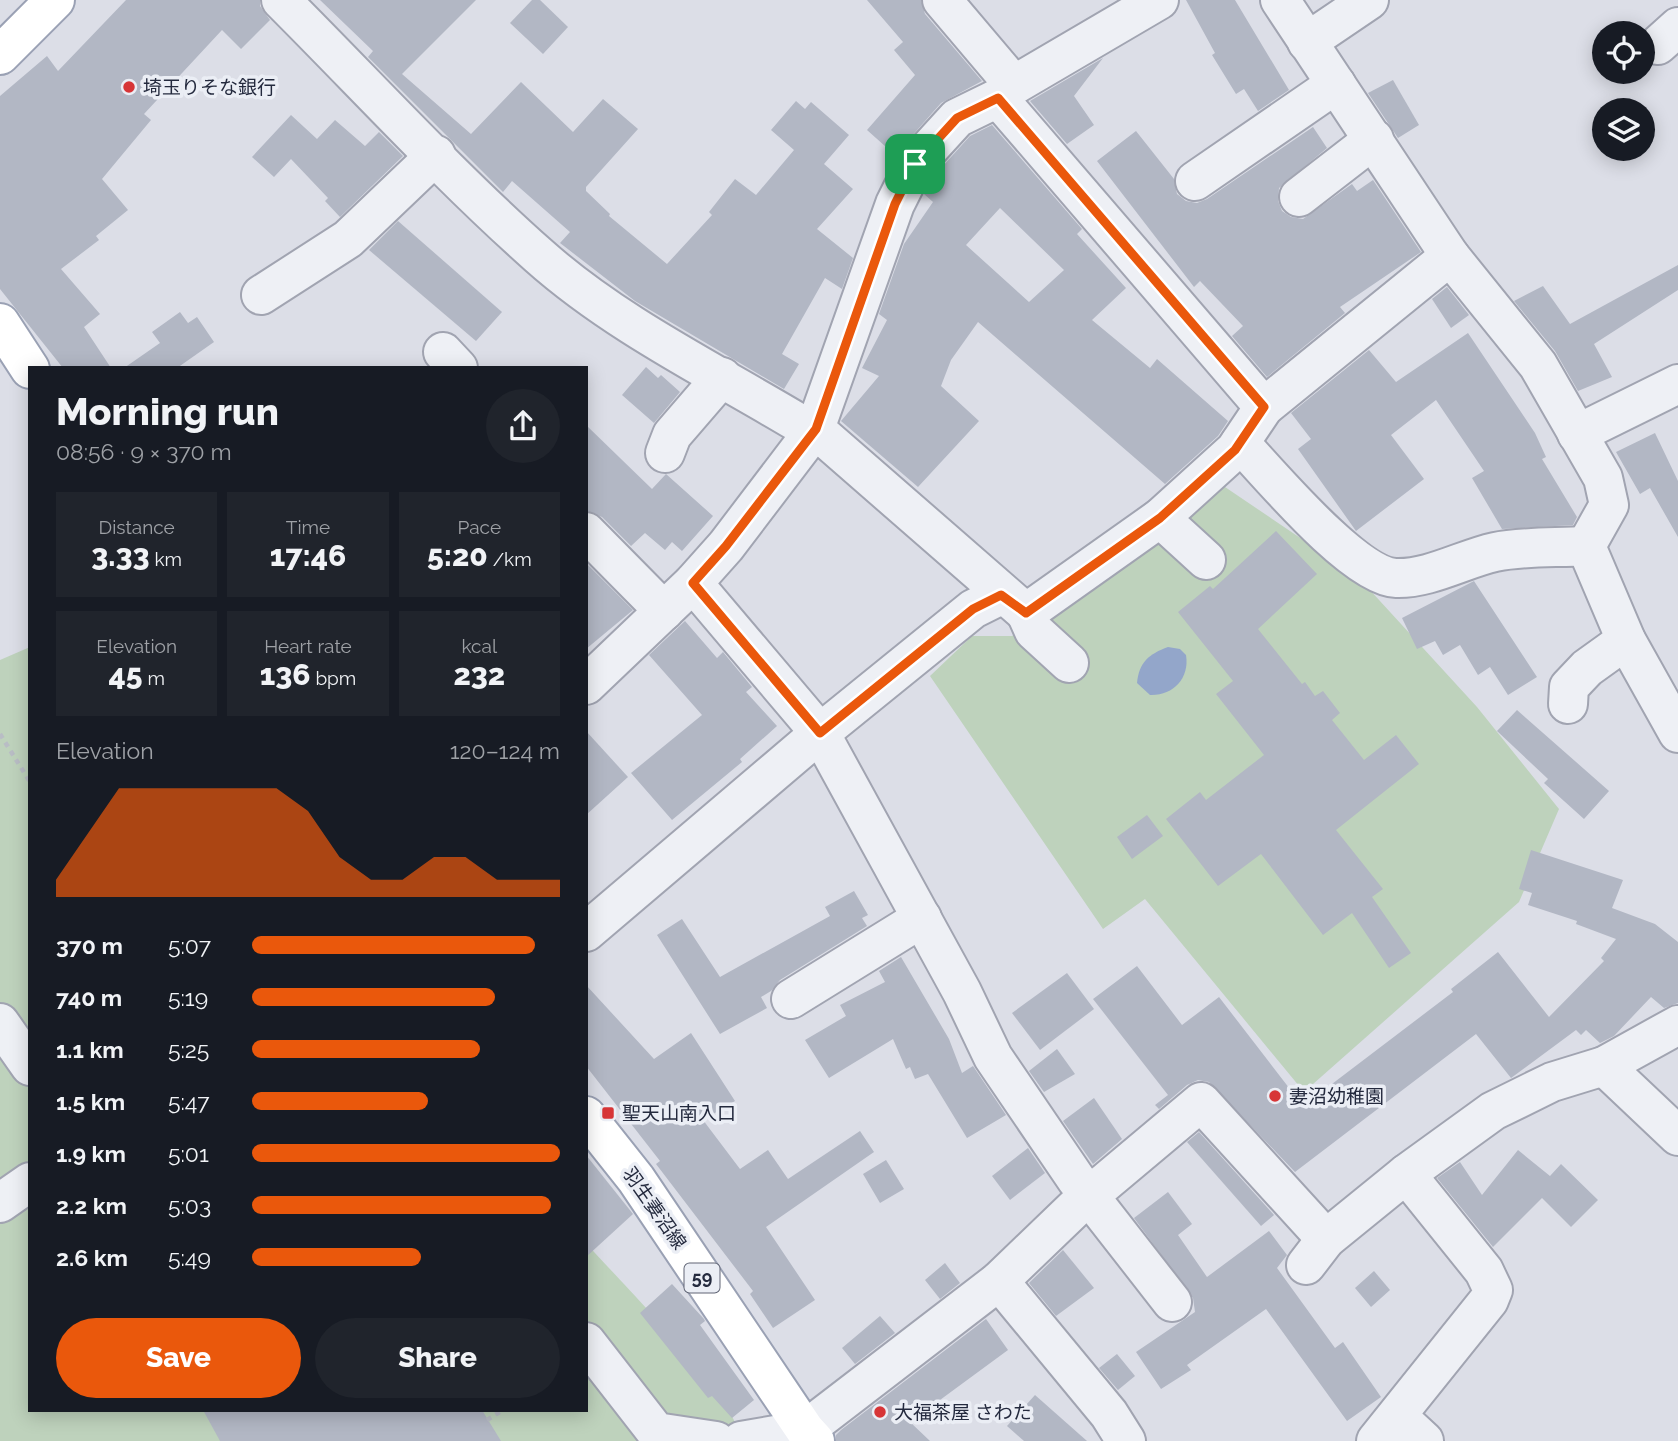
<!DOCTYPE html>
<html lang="en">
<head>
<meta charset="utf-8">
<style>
  body { margin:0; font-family:Raleway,"Noto Sans JP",sans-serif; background:#20242c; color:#f1f3f6; height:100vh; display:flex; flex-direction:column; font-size:26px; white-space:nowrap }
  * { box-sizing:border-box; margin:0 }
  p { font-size:23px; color:#9ea1a6 }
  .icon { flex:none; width:38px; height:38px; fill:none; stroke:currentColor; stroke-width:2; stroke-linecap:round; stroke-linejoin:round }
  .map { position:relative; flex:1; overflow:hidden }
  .details { position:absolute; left:28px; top:366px; width:560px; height:1046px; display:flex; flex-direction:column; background:#171b24; border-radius:0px; box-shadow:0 4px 18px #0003 }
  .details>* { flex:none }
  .tools { position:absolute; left:1592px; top:21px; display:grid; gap:14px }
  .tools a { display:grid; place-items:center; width:63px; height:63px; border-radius:50%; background:#171b24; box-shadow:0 4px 18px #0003; font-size:35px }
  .pin { position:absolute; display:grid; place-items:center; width:60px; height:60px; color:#fff; margin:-30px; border-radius:14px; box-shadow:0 4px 10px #0006 }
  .round { display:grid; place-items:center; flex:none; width:74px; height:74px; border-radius:37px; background:#20242c }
  .headline { display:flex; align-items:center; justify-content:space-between; height:119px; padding:0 28px }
  h1 { font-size:38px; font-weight:800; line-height:52px }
  .stats { display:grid; grid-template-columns:repeat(3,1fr); gap:10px; height:119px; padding:7px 28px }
  .stats div { display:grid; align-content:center; border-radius:0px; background:#20242c; text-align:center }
  .stats b { font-size:30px; font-weight:800 }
  .stats small { font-size:19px; font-weight:400 }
  .stats p { font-size:19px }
  .chart { height:196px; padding:14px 28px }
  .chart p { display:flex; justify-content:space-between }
  .chart svg { width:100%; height:126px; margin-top:7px; fill:#ea580c; opacity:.7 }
  .primary-button { display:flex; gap:14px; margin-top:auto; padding:14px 28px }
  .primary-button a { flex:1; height:80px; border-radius:42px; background:#ea580c; color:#fff; font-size:28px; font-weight:800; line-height:80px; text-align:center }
  .primary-button a+a { background:#20242c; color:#f1f3f6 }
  ul { padding:0 28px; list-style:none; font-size:23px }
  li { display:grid; grid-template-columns:112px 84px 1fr; align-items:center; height:52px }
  li i { height:18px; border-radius:9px; background:#ea580c }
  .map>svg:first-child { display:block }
</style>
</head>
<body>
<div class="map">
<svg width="1678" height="1441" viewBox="0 0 1678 1441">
  <rect width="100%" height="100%" fill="#dcdee7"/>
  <g fill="#bed2bc">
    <path d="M1225,487L1358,577L1477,707L1559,809L1519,902L1304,1092L1145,899L1103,929L930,676L972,636H1012Z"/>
    <path d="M30,647V1410H586V1243C626,1288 728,1388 743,1441H0V660Z"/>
  </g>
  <path fill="#93a6ca" d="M1168,647L1180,649L1186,655C1190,679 1172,696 1150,695L1137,683C1139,662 1149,654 1168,647Z"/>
  <g fill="#b2b7c4" fill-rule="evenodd">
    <path d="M126,0H260V6L270,20L241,49L222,30L144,114L151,120L102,179L128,210L96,236L99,240L61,269L100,314L84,327L111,368H63L0,289V96L47,56L58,71Z"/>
    <path d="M320,0H476L402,74L471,134L521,82L573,132L603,99L638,129L586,187V191L610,214L609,216L667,264L712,215L709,212L735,179L756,195L794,150L771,130L796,101L805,109L811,102L849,135L824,164L853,189L817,229L853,258L842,289L825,278L782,354L799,364L784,389L635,301L560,243L570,232L512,181L503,192L368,57L373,51Z"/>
    <path d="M532,0H540L568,27L543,54L510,23Z"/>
    <path d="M867,0H921L925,14L982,81L941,103L895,155L867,130L915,75L894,50L903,42Z"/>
    <path d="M1186,0H1235L1289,90L1258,111L1244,89L1236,94L1212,55L1215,53Z"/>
    <path d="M1103,58L1074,96L1094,125L1067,144L1030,101Z"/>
    <path d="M1393,80L1419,125L1398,138L1368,93Z"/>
    <path d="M291,115L317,139L335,120L365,146L379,132L403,156L340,217L325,201L328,198L291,159L274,177L252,157Z"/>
    <path d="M992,125L1082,229L1077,234L1126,288L1092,320L1150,368L1157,359L1228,421L1218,436L1165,484L978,322L951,360L941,386L979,421L918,487L841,421L879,376L862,368L887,320L879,314L904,244L933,202L924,194L933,177L970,136ZM1000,208L1064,270L1029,302L966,245Z"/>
    <path d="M1313,127L1327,148L1279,188L1278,201L1282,211L1291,217L1303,219L1352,184L1357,191L1373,180L1421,252L1340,307L1345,313L1267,377L1232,336L1243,326L1200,281L1194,287L1097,161L1136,131L1174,179L1177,194L1186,201L1197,203L1207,199Z"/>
    <path d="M398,221L502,312L476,341L369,250Z"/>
    <path d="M1678,265V290L1594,344L1612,377L1578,391L1555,351L1514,301L1543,286L1570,324Z"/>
    <path d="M1447,287L1469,315L1451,328L1432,299Z"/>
    <path d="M180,312L188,323L197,317L214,342L177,368H124L160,343L152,332Z"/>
    <path d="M1468,333L1535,433L1546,457L1542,459L1577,517L1573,525L1502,529L1472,478L1484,471L1436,400L1391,435L1424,479L1356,531L1298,449L1311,439L1291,413L1369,350L1396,382Z"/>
    <path d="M646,367L658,378L661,375L680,392L654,423L622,395Z"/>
    <path d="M586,425L652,489L666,474L713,516L682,551L672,542L665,550L645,533L631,546L602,517L586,511Z"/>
    <path d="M1655,433L1678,481V537L1650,488L1640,494L1616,452Z"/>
    <path d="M1276,531L1317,574L1258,629L1302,684L1305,682L1315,696L1323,691L1340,713L1332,720L1364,760L1396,735L1419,764L1336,830L1383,889L1372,897L1411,953L1389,968L1352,913L1323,935L1261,854L1218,886L1166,819L1200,792L1206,800L1264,755L1216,694L1233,681L1178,612L1210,586L1213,589Z"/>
    <path d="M586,563L633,610L586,649Z"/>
    <path d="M1474,581L1537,677L1508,695L1490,667L1478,675L1460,645L1443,655L1435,641L1417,649L1402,618Z"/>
    <path d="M685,621L717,658L723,652L752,687L746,692L777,726L740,759L742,762L672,820L631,773L702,715L649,655Z"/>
    <path d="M1517,710L1609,791L1584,819L1544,783L1548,779L1497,731Z"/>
    <path d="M586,731L628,777L586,815Z"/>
    <path d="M1147,815L1163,836L1132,859L1117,837Z"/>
    <path d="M1531,850L1623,880L1612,908L1655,924L1678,942V1003L1664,1008L1651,997L1614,1036L1600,1043L1586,1030L1581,1035L1576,1030L1511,1078L1476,1034L1295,1172L1209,1082L1198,1080L1187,1085L1159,1109L1155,1105L1168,1095L1093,999L1137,966L1182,1025L1219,997L1303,1106L1453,992L1451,989L1498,952L1549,1017L1604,961L1601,958L1616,939L1576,924L1577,921L1528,905L1532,893L1519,889Z"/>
    <path d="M854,891L868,915L862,918L867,926L780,980L771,991L761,997L767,1008L720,1034L657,935L682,919L720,977L830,916L825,907Z"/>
    <path d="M901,957L949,1039L962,1073L973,1066L1006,1115L967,1138L928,1074L915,1079L910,1067L906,1069L893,1039L829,1078L805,1040L846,1016L840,1005L885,982L879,971Z"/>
    <path d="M1067,973L1094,1009L1040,1050L1012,1013Z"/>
    <path d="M586,985L654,1059L691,1033L735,1101L703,1120L740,1169L768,1150L788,1179L860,1131L874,1152L766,1227L815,1300L773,1328L750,1294L753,1291L656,1164L660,1161L586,1066Z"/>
    <path d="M1057,1049L1075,1074L1044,1092L1029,1071Z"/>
    <path d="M1094,1098L1122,1139L1093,1164L1063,1121Z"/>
    <path d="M1199,1132L1274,1215L1261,1226L1187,1142Z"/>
    <path d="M1028,1148L1045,1173L1010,1200L992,1176Z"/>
    <path d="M1518,1150L1550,1176L1561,1164L1598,1200L1571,1227L1542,1198L1493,1247L1437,1178L1460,1162L1482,1195Z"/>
    <path d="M586,1155L633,1214L586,1257Z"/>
    <path d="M886,1160L904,1189L880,1203L863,1174Z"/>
    <path d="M1168,1192L1192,1224L1178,1235L1207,1277L1269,1231L1287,1255L1277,1268L1335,1348L1343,1342L1381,1397L1347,1421L1266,1309L1187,1365L1191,1370L1161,1389L1136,1352L1195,1312L1193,1298L1134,1218Z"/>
    <path d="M1063,1250L1094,1288L1056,1316L1029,1283Z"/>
    <path d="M945,1263L960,1283L940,1299L925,1280Z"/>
    <path d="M1374,1271L1390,1290L1371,1307L1355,1288Z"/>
    <path d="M672,1284L704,1319L705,1321L700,1325L754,1400L732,1418L712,1396L708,1398L640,1313Z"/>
    <path d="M880,1316L895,1333L855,1364L842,1348Z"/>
    <path d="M986,1319L1008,1350L910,1422L930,1441H836V1435L841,1430Z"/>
    <path d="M1117,1354L1135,1376L1118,1390L1099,1368Z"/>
    <path d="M1035,1395L1087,1441H1024L1007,1426Z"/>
    <path d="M203,1410H482L501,1441H220Z"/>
  </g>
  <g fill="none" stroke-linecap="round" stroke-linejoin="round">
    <g stroke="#a1a4b1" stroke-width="42">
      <g id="minor">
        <path d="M281,0C366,85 448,175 538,255C614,323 710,370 797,422L815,429L1026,613L1160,518L1235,450L1264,407L1450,256"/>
        <path d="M942,0L1014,85"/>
        <path d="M1280,0L1450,256L1538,365L1603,478L1609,505L1586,546L1626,640L1678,733"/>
        <path d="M1307,42L1369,0"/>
        <path d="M1658,45L1678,27"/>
        <path d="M998,98L1264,407"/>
        <path d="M1195,181L1336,84"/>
        <path d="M1299,197L1374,139"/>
        <path d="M261,295L348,239L436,155"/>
        <path d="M443,352L458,368"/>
        <path d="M1577,434L1678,384"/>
        <path d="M1240,443C1270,475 1355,577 1396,578C1430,579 1463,559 1495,552C1524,546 1557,548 1586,546"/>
        <path d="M665,453L672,435L722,377"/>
        <path d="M1160,518L1206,560"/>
        <path d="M586,532L664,611"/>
        <path d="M693,583L820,733L962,992L993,1057L1076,1179L1172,1302"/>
        <path d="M1026,613L1034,631L1069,663"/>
        <path d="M586,685L693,583L726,546L815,429L895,204L915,164L957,118L998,98L1014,85L1159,0"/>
        <path d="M1568,704L1569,687L1587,668L1626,640"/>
        <path d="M586,932L820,733L973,609L1001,595"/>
        <path d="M791,999L922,918"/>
        <path d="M0,1023L30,1066"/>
        <path d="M1604,1066L1678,1136"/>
        <path d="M0,1203L30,1182"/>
        <path d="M1306,1265L1326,1239L1406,1174L1493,1111L1552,1082L1604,1066L1678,1025"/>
        <path d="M999,1281L1109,1414L1126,1441"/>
        <path d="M586,1342L656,1432L716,1441"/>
        <path d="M1397,1416L1424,1441"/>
        <path d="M741,1441L805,1430L999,1281L1077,1206L1201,1102L1326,1239"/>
        <path d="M1376,1441L1489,1300L1493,1290L1484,1271L1406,1174"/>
      </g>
    </g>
    <g stroke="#9aa1b4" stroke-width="42">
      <g id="major">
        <path d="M0,55L55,0"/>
        <path d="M0,323L30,369"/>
        <path d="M586,1116L636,1179L805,1430L815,1441"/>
      </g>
    </g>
    <g stroke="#b9bdc5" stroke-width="4.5" stroke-dasharray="5 5" stroke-linecap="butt">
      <path d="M0,734L30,782"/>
      <path d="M487,1420L503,1410"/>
    </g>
    <use href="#minor" stroke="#eef0f5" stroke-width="38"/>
    <use href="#major" stroke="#fff" stroke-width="38"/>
  </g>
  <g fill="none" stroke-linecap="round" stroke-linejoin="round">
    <g stroke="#fff" stroke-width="14">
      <path id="route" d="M998,98L1264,407L1235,450L1160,518L1026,613L1001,595L973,609L820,733L693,583L726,546L816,429L895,204L915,164L957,118Z"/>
    </g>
    <use href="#route" stroke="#ea580c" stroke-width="9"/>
  </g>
  <g fill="#d73537" stroke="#ebeef5" stroke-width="2.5">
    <circle cx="129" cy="87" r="7"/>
    <circle cx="1275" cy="1096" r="7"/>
    <rect x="601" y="1106" width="14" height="14" rx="3.5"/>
    <circle cx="880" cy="1412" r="7"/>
  </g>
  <g text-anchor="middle" stroke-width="7" stroke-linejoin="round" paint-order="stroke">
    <rect fill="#ebeef5" stroke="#606575" stroke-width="2" x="684.5" y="1263.5" width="35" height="29" rx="5"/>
    <g font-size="18" font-weight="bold" fill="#242a3e">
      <text x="702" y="1284">59</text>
    </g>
    <g font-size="19" fill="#242a3e" stroke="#ebeef5" text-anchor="start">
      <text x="143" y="94">埼玉りそな銀行</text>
      <text x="1289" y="1103">妻沼幼稚園</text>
      <text x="622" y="1120">聖天山南入口</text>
      <text x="894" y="1419">大福茶屋 さわた</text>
    </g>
    <g font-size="19" fill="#242a3e" stroke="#ebeef5">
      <text transform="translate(655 1208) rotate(55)" y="7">羽生妻沼線</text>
    </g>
  </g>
</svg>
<div class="tools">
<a><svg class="icon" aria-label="locate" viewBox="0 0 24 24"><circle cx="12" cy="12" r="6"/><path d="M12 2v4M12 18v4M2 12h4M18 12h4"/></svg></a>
<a><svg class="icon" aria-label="layers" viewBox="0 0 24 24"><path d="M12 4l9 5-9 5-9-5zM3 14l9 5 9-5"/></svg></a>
</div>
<div class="pin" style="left:915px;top:164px;background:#1e9e55"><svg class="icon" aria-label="arrive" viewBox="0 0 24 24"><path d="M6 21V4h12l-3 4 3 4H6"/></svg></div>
<section class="details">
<div class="headline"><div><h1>Morning run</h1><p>08:56 · 9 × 370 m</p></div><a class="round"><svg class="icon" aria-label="share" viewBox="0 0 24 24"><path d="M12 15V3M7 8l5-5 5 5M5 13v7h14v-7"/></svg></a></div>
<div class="stats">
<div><p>Distance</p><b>3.33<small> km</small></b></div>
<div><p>Time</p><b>17:46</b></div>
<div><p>Pace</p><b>5:20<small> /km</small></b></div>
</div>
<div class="stats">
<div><p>Elevation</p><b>45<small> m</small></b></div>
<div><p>Heart rate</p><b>136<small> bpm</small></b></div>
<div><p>kcal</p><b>232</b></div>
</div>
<div class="chart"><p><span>Elevation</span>120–124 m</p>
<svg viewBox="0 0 160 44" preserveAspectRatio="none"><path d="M0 44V38L10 22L20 6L30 6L40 6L50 6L60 6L70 6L80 14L90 30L100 38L110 38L120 30L130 30L140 38L150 38L160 38V44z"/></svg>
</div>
<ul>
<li><b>370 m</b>5:07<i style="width:92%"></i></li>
<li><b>740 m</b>5:19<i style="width:79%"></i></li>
<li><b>1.1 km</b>5:25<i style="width:74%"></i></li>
<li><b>1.5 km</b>5:47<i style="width:57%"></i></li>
<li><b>1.9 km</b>5:01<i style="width:100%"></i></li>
<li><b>2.2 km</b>5:03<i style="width:97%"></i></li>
<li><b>2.6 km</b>5:49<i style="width:55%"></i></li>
</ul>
<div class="primary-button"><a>Save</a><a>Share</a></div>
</section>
</div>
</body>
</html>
